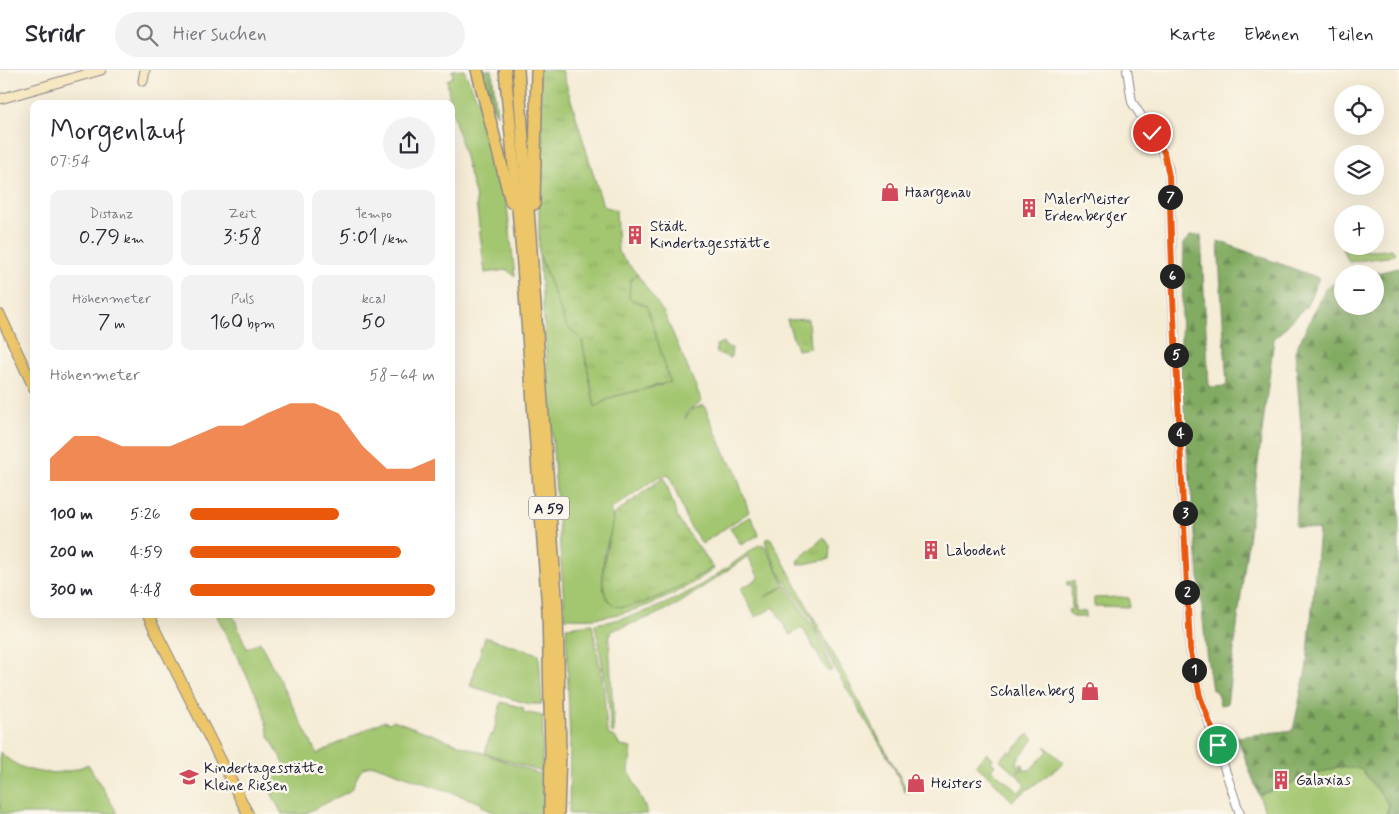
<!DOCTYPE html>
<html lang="de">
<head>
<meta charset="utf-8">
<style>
  body { margin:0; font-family:Mynerve,sans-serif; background:#f2f2f3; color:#2b2b33; height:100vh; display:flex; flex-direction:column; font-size:19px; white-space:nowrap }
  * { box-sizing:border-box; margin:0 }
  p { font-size:16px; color:#7c7c81 }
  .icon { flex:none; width:28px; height:28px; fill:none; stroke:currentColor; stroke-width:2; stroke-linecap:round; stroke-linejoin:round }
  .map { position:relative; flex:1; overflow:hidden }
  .side { position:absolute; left:30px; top:30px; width:425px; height:518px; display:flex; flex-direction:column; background:#fff; border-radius:10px; box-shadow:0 5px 20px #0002 }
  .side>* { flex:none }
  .fabs { position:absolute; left:1334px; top:15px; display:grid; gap:10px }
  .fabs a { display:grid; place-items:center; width:50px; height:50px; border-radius:50%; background:#fff; box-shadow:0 5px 20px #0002; font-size:25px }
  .pin { position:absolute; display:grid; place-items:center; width:42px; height:42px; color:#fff; margin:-21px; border:2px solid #fff; border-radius:50%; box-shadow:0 1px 5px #0007 }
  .km { position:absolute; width:25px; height:25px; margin:-12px; border-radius:50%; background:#222; color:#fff; font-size:14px; line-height:25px; text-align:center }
  .round { display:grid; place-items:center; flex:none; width:52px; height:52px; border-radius:26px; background:#f2f2f3 }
  .head { display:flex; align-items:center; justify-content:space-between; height:85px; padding:0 20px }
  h1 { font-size:28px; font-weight:600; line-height:38px }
  .figures { display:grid; grid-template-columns:repeat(3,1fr); gap:8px; height:85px; padding:5px 20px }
  .figures div { display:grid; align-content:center; border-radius:10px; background:#f2f2f3; text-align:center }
  .figures b { font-size:21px; font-weight:600 }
  .figures small { font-size:14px; font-weight:400 }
  .figures p { font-size:14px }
  .chart { height:140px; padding:10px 20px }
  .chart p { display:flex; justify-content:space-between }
  .chart svg { width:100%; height:90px; margin-top:5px; fill:#ea580c; opacity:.7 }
  ul { padding:0 20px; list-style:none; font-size:16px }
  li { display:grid; grid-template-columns:80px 60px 1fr; align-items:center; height:38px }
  li i { height:12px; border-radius:6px; background:#ea580c }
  header { display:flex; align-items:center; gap:30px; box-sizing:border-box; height:70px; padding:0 25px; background:#fff; border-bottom:1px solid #e1e1e2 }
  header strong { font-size:24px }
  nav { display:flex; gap:28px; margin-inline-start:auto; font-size:18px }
  .search { width:350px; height:45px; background:#f2f2f3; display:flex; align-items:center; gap:12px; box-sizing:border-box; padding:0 18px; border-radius:28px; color:#7c7c81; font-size:19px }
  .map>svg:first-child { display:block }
</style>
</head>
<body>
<header>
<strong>Stridr</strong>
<div class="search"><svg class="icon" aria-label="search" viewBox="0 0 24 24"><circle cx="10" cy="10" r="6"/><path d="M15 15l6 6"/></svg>Hier suchen</div>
<nav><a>Karte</a><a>Ebenen</a><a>Teilen</a></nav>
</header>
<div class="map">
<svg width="1399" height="744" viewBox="0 0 1399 744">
  <defs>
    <pattern id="forest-firs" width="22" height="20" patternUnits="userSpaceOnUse" patternTransform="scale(1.25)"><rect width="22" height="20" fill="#82ab62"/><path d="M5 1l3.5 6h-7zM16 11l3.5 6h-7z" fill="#6a8b52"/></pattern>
    <pattern id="park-tufts" width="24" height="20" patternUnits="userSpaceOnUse" patternTransform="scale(1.25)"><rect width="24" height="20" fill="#a3c66f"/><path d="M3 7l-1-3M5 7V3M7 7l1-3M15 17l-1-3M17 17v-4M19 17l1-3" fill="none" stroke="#8caa61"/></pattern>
  </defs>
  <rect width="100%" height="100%" fill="#fbf7ec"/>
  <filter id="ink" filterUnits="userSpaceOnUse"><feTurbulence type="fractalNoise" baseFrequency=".02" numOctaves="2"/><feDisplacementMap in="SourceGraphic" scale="10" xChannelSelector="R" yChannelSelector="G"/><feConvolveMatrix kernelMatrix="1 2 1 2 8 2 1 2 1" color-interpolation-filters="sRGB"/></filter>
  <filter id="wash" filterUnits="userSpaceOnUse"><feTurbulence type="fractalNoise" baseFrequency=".0096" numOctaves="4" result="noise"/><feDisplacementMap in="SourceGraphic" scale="20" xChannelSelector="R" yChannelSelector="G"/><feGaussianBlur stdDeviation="1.12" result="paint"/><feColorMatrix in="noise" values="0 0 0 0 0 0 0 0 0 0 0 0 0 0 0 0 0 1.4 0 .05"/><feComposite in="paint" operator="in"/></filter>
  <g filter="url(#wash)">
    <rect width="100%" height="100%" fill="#f5ecd6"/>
    <g fill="#a3c66f" stroke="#627455">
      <path d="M452,0H464L487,50L506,127L515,206L507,200L485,203L475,124L450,33L447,10L453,7Z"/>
      <path d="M1342,179L1375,181L1392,179L1395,183L1387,187L1349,192Z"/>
      <path d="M539,184L566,255L582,270L595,337L612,327L662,315L629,228L630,211L637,204L664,243L702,331L689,340L685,349L692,339L704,335L729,393L731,392L734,397L749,442L702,474L688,453L669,404L658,407L610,440C617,453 608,467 605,481C603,494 599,524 611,533C628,548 697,508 713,497L714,499C678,525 639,543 595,548C584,549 574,548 565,548Z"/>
      <path d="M751,446L759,465L741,475L730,458Z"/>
      <path d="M770,467L908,722H905L893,696L835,599L811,549L778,501L765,471Z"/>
      <path d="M760,474L765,476L785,515L765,527L786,516L815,560L832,600L829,602L825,597L802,557L790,565L774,537L756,547L740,519L759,508L748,486L680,533L653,546L611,561L609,569L614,663L611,662L608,626L595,554C665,543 705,514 760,474Z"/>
      <path d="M1074,511L1075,541L1086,542V547H1072L1069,543L1068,540L1072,539L1071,515H1067V512Z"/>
      <path d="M1120,527L1129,528V537L1094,536V528Z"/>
      <path d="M216,544L233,545L247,579L260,572L317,684L383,651L390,653L393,650L545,706L543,744H500L483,738L481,733L374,695C353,698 360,713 348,722L304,744H282L265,710L287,699L269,666L262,636Z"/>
      <path d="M592,554L603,613L607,661L609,665L615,667L620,676L632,678L629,701L648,744H569L570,673L566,557Z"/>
      <path d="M485,567L539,584L542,634H529L470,616Z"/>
      <path d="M501,632L524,638L523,642L543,646L542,702L485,683L490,665H493Z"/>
      <path d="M1028,664L1034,669L1018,689L1017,695L1023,694L1016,704L1000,690L1008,681L1011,683Z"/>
      <path d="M1045,676L1064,693L1012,731L988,705L975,695L987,683L993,688L991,692L995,695L991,699L1019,722L1025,715L1017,705L1024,695L1023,700H1030L1048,681Z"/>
      <path d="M0,682C23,706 60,708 88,694L118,744H0Z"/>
      <path d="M1337,697L1361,699L1389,735L1386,744H1266L1259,725Z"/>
    </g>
    <g fill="url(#forest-firs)" stroke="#52664e">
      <path d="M481,0H492L497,45L489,33Z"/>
      <path d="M1201,165L1209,317L1227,316L1218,171L1319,208L1306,237L1274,269L1227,634L1220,635L1216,620H1212L1206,581L1180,304L1184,172L1190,166Z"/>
      <path d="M1399,198V744H1386L1389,735L1361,699L1337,697L1259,725L1237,667L1293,660L1307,595L1319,460L1295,456L1302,370L1295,281L1326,218L1342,209V236H1375V204H1371Z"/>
    </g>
    <g fill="url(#park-tufts)" stroke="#627455">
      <path d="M539,0H562L603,136L616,140L618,182L637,204L630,211L629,228L647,236L670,312L612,327L595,337L582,270L566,255L539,184Z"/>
      <path d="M808,249L810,278L797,280L787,250Z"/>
      <path d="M723,272L726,277L732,278L731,288L717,283L716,275Z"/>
      <path d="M664,407L678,449L713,497C694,510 638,542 615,536C589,521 613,467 613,445Z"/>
      <path d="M824,467L830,476L829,489L799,495L798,490Z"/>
    </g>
  </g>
  <g filter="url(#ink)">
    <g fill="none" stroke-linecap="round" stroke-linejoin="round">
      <g stroke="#8c8788" stroke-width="10">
        <path id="tertiary" d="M1127,0L1132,32L1162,78L1169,101L1173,227L1190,578L1200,626L1240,744"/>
      </g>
      <g stroke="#8c8788" stroke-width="11">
        <g id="secondary">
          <path d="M143,11L145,0"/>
          <path d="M0,29L101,0"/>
        </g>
      </g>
      <g stroke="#8c8788" stroke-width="12">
        <g id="primary">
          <path d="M0,245L34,318"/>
          <path d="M147,544L248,744"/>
        </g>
      </g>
      <g stroke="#8c8788" stroke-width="14">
        <g id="motorway">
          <path d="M477,0L511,132"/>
          <path d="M505,0L522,182L548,540L551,682L550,744"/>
          <path d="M518,0L557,540L560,682L558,744"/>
          <path d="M534,134L537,0"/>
        </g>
      </g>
      <use href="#tertiary" stroke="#fff" stroke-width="8"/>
      <use href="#secondary" stroke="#f7e8c3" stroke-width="9"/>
      <use href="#primary" stroke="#ecc669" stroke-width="10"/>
      <use href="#motorway" stroke="#ecc669" stroke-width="11"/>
    </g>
  </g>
  <g fill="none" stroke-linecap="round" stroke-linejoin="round" filter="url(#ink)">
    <g stroke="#fff" stroke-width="10">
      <path id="route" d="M1152,63L1164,82L1169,106L1173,227L1190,578L1200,626L1218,675"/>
    </g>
    <use href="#route" stroke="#ea580c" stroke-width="6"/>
  </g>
  <defs>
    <g id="shop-bare" transform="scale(1.5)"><path d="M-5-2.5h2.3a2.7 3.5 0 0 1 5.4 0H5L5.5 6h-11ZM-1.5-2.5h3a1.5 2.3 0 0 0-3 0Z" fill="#d1495b" stroke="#fbf7ec" stroke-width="2.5" paint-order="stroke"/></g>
    <g id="building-bare" transform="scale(1.5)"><path d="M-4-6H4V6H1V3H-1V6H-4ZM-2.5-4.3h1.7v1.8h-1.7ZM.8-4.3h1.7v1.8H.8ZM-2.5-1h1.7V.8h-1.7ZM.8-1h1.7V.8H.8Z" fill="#d1495b" stroke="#fbf7ec" stroke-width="2.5" paint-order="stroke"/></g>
    <g id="school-bare" transform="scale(1.5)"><path d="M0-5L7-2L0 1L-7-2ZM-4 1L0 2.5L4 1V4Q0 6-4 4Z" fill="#d1495b" stroke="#fbf7ec" stroke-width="2.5" paint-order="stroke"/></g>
  </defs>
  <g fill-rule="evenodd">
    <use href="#shop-bare" x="890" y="122"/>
    <use href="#building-bare" x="1029" y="138"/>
    <use href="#building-bare" x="635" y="165"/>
    <use href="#building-bare" x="931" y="480"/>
    <use href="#shop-bare" x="1090" y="621"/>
    <use href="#school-bare" x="189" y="707"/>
    <use href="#building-bare" x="1281" y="710"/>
    <use href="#shop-bare" x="916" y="713"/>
  </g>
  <g text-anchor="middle" stroke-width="5" stroke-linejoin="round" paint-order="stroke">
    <rect fill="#fbf7ec" stroke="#636270" stroke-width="1" x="529" y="426.5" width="40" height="23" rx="4"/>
    <g font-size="14" font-weight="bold" fill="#22223b">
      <text x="549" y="443">A 59</text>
    </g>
    <g font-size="15" fill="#22223b" stroke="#fbf7ec" text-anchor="start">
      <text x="905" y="127">Haargenau</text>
      <text x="1044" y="134">MalerMeister<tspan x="1044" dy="17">Erdenberger</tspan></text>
      <text x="650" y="161">Städt.<tspan x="650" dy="17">Kindertagesstätte</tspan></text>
      <text x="946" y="485">Labodent</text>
      <text x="1075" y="626" text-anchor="end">Schallenberg</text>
      <text x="204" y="703">Kindertagesstätte<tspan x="204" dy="17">Kleine Riesen</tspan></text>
      <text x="1296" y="715">Galaxias</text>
      <text x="931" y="718">Heisters</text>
    </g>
  </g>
</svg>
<div class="fabs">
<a><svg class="icon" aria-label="locate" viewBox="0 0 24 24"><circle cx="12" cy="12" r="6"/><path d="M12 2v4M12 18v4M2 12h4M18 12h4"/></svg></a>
<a><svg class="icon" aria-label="layers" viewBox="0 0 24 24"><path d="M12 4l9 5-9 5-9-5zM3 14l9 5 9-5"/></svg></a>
<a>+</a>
<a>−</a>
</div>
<div class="pin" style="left:1218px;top:675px;background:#1e9e55"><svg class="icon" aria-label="arrive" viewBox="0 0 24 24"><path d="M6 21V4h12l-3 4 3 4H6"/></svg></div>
<div class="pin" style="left:1152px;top:63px;background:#d93025"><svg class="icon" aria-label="check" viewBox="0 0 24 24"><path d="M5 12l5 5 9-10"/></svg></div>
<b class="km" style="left:1194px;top:600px">1</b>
<b class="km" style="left:1187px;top:522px">2</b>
<b class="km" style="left:1185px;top:443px">3</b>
<b class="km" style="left:1180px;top:364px">4</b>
<b class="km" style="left:1176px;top:285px">5</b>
<b class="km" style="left:1172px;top:206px">6</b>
<b class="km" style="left:1170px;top:127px">7</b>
<section class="side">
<div class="head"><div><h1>Morgenlauf</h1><p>07:54</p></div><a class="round"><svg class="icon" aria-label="share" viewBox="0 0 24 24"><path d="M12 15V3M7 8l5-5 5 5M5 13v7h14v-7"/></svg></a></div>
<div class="figures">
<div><p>Distanz</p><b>0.79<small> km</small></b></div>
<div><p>Zeit</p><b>3:58</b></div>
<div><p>Tempo</p><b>5:01<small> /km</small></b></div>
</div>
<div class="figures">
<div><p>Höhenmeter</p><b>7<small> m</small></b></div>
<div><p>Puls</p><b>160<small> bpm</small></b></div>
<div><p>kcal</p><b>50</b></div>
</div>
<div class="chart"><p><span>Höhenmeter</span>58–64 m</p>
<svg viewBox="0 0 160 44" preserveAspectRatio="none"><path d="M0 44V33L10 22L20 22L30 27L40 27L50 27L60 22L70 17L80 17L90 11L100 6L110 6L120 11L130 27L140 38L150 38L160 33V44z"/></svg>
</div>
<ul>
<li><b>100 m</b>5:26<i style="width:61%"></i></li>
<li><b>200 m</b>4:59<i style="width:86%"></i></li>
<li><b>300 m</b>4:48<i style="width:100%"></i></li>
</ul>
</section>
</div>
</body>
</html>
